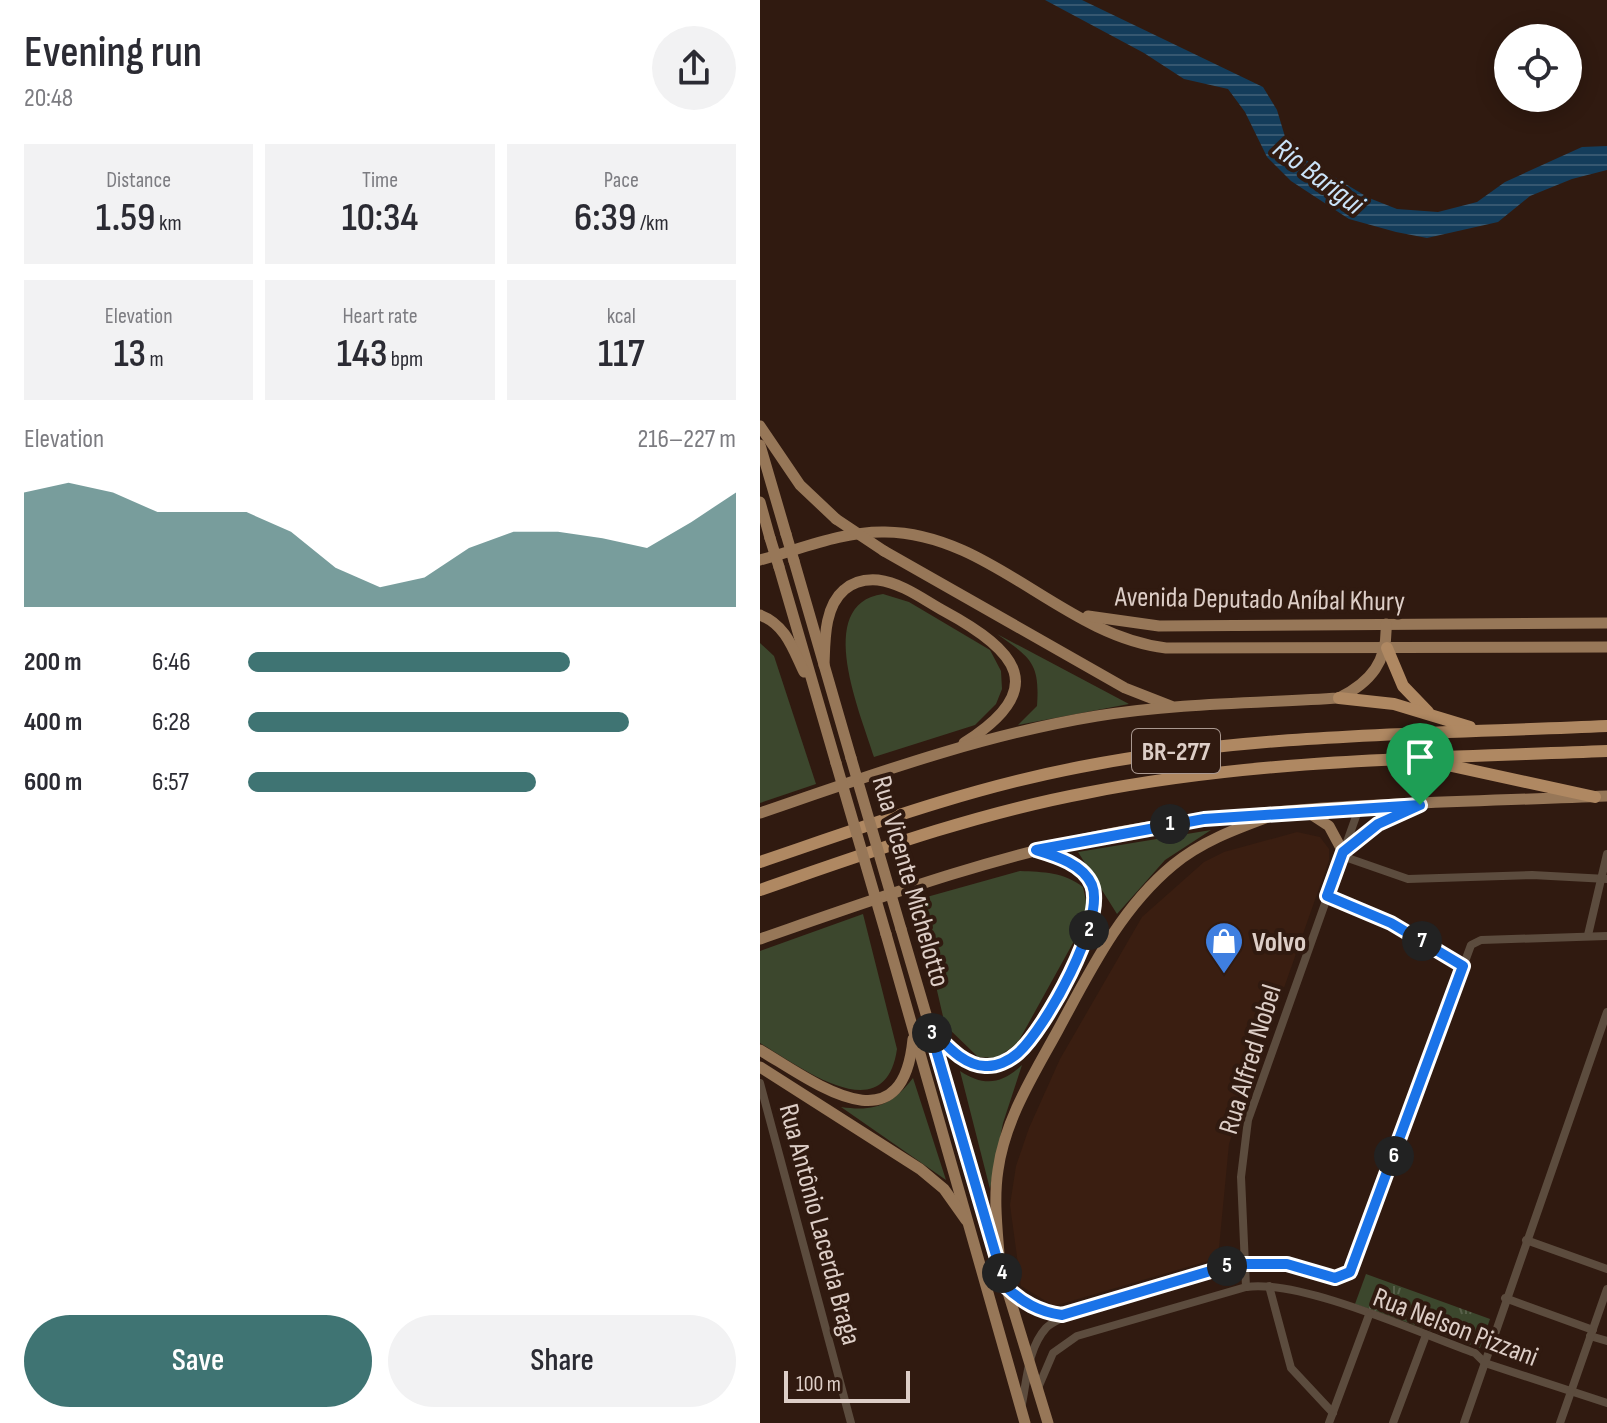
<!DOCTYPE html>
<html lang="en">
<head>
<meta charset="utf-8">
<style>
  body { margin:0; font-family:"Sofia Sans Condensed",sans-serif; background:#f2f2f3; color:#2b2b33; height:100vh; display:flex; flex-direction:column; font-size:30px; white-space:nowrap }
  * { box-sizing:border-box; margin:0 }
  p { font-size:26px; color:#7c7c81 }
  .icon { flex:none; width:44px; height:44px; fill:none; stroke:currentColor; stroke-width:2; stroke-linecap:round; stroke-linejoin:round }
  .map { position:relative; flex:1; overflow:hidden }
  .panel { display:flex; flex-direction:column; background:#fff; width:760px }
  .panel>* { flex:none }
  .controls { position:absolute; left:734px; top:24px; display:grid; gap:16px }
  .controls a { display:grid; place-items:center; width:88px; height:88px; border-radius:50%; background:#fff; box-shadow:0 4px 20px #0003; font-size:40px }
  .scale { position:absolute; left:24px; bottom:20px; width:126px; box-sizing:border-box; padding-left:8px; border:4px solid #ddcec7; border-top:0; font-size:22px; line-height:28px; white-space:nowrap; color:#ddcec7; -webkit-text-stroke:6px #301a10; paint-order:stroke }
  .pin { position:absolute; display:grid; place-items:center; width:68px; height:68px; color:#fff; margin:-82px -34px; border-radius:50% 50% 50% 0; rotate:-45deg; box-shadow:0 0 8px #0007 }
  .pin .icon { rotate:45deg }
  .km { position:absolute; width:40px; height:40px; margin:-20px; border-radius:50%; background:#222; color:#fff; font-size:22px; line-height:40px; text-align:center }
  .round { display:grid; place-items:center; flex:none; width:84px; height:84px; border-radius:42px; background:#f2f2f3 }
  .summary { display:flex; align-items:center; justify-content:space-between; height:136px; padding:0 24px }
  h1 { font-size:44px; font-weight:600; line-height:60px }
  .figures { display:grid; grid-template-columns:repeat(3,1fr); gap:12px; height:136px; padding:8px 24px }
  .figures div { display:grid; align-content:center; border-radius:0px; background:#f2f2f3; text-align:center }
  .figures b { font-size:40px; font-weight:600 }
  .figures small { font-size:22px; font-weight:400 }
  .figures p { font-size:22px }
  .chart { height:224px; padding:16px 24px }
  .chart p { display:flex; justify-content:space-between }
  .chart svg { width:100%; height:144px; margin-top:8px; fill:#3f7473; opacity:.7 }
  .cta { display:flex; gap:16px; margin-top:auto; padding:16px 24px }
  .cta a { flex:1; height:92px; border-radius:48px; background:#3f7473; color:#fff; font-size:32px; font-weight:600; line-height:92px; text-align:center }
  .cta a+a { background:#f2f2f3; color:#2b2b33 }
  ul { padding:0 24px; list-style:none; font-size:26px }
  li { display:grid; grid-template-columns:128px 96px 1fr; align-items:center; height:60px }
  li i { height:20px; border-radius:10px; background:#3f7473 }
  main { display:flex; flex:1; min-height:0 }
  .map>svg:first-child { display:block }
</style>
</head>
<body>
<main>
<section class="panel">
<div class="summary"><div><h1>Evening run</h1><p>20:48</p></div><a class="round"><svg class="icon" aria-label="share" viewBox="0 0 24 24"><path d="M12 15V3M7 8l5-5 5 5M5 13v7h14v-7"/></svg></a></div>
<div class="figures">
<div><p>Distance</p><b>1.59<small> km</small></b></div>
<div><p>Time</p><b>10:34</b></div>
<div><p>Pace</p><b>6:39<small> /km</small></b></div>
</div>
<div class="figures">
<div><p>Elevation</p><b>13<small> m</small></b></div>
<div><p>Heart rate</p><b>143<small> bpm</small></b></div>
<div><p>kcal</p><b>117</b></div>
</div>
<div class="chart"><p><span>Elevation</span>216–227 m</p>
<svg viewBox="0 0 160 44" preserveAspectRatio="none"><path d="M0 44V9L10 6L20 9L30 15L40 15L50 15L60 21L70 32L80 38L90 35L100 26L110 21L120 21L130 23L140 26L150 18L160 9V44z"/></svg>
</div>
<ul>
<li><b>200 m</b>6:46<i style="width:66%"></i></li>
<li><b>400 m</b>6:28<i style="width:78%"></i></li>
<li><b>600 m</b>6:57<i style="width:59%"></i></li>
</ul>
<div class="cta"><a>Save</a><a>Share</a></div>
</section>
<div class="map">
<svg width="847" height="1423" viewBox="0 0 847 1423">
  <defs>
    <pattern id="park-tufts" width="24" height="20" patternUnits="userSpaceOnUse" patternTransform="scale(2)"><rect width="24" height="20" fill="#3c472d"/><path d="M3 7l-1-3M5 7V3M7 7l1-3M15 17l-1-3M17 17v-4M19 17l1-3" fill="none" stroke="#58604a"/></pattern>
    <pattern id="water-rules" width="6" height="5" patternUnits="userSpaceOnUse" patternTransform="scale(2)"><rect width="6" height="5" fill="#143d5b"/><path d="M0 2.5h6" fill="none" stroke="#365871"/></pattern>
  </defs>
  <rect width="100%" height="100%" fill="#301a10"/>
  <path fill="#3a1e11" d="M537,832L560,837L569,849V860L469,1144L458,1258L294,1306L261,1286L250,1205L256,1166L269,1128L300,1059L382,917L444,862L464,852Z"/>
  <g fill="#3c472d">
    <path d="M123,594L149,602L230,650L241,671L242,689L236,704L215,725L114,757C102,716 52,604 123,594Z"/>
    <path d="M237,634L369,704L258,725L277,706C280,663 271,658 237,634Z"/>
    <path d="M0,643L14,656L56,784L0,803Z"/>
    <path d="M451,830L405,860L357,914L318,852Z"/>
    <path d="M260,871C284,872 303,872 323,887L329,914L257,1044L236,1058L218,1057L185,1025L156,900Z"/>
    <path d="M103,914L137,1049C125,1132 41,1067 0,1043V951Z"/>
    <path d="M262,1065L243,1123L230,1189L200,1071C224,1087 242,1084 262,1065Z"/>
    <path d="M153,1078L186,1180L81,1107C115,1112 132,1105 153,1078Z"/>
  </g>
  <path fill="url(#park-tufts)" d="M606,1274L730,1319L720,1348L595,1304Z"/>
  <path fill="url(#water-rules)" d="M285,0H322L503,87L517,110L529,150L609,198L637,209L678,212L717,202L745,182L822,147L847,146V170L812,179L770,196L738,222L667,238L636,232L589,219L531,181L507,157L485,112L468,89L424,79L384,53Z"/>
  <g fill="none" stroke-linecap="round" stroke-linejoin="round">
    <g stroke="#5c4c3e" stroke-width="8">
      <path d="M582,856L648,879L772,875L847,879"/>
      <path d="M567,896L631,923L703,966"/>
      <path d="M828,935L847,854"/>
      <path d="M0,1083L91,1423"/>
      <path d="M766,1240L847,1269"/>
      <path d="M509,1286L531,1368L573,1413"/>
      <path d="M247,1287L274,1307L302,1315"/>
      <path d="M486,1287L481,1177L488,1120L599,808"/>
      <path d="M745,1298L833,1330"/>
      <path d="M830,1336L847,1341"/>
      <path d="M278,1388L293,1353L317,1336L486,1287C541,1279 659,1333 715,1353L725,1363L847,1403"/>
      <path d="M262,1404C267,1379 268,1348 286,1328C305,1308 464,1262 496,1262C521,1261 568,1281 586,1276L597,1256L711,945L721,940L847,936"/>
      <path d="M569,1423L609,1315"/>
      <path d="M633,1423L666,1335"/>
      <path d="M704,1423L847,1012"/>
      <path d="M800,1423L847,1289"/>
    </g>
    <g stroke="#977758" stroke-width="11">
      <path d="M0,426L40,485L76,519"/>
      <path d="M0,445L26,534"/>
      <path d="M0,502L10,538"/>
      <path d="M124,551L365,688L411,706"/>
      <path d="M0,560C41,549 83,531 125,532C231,533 303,636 406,648L847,647"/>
      <path d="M34,561L91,758"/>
      <path d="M19,567L76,763"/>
      <path d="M0,615C26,625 33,649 44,672"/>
      <path d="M328,616L399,626L847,623"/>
      <path d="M64,665C65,641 64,607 84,590C93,582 106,579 118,580C142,583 164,600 184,611C258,651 290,689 204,743"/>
      <path d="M546,811L569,826L583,852L618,824L651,809"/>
      <path d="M0,813C111,775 221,735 337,716C416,703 499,703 579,698C611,682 628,661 626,624"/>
      <path d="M141,929L234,1246"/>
      <path d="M126,934L265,1423"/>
      <path d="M0,939C118,898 236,855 359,832C519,803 685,803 847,796"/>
      <path d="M171,1030C188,1046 207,1070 233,1065C273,1058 347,924 332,886C324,865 297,856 277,850"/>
      <path d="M0,1050C54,1082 142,1151 153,1039"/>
      <path d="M0,1067L160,1169L184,1189L206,1220"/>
      <path d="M239,1263L288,1423"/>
      <path d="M240,1268C238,1235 233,1202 238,1170C245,1119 274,1074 298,1030C330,971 360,909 413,865C442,841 476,829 511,816"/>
    </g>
    <g stroke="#af8862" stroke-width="12">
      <path d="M627,648L643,686L668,712"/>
      <path d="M579,698L634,704L710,727"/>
      <path d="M678,763L835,797"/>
      <path d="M0,862C106,826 210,788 320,767C493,733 671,734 847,726"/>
      <path d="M0,890C107,853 214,814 326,793C497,759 673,758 847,751"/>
    </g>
    <g stroke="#977758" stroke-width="11">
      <path d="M76,519L124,551"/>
      <path d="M26,534L34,561"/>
      <path d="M10,538L19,567"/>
      <path d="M91,758L141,929"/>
      <path d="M76,763L126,934"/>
    </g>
  </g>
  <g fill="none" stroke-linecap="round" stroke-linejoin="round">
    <g stroke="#fff" stroke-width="16">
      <path id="route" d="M660,805L618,824L583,852L567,896L631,923L703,966L590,1272L575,1278L527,1264H474L302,1315C279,1312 262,1302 245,1286L170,1029C185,1043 202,1065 225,1066C236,1067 249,1061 258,1053C285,1029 346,920 332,885C323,864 296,856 276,850L444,819Z"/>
    </g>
    <use href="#route" stroke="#1a73e8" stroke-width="10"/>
  </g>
  <defs>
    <g id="shop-pin" transform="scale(2)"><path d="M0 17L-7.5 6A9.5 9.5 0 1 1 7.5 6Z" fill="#3f7fe0" stroke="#301a10"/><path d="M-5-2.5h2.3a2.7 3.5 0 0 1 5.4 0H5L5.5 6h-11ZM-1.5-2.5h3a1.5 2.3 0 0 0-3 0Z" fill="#fff"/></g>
  </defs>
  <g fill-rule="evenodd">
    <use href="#shop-pin" x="464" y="941"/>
  </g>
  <g text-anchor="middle" stroke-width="8" stroke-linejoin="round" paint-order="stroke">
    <rect fill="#301a10" stroke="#a99890" stroke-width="2" x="372" y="729" width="88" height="44" rx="6"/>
    <g font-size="26" font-weight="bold" fill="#ddcec7">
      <text x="416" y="760">BR-277</text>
    </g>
    <g font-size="28" fill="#ddcec7" stroke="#301a10">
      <text transform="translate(500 598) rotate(1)" y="10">Avenida Deputado Aníbal Khury</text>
      <text transform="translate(152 881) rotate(74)" y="10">Rua Vicente Michelotto</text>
      <text transform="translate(489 1059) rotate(-73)" y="10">Rua Alfred Nobel</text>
      <text transform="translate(61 1224) rotate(75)" y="10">Rua Antônio Lacerda Braga</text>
      <text transform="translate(696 1326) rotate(21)" y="10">Rua Nelson Pizzani</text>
    </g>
    <g font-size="28" font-weight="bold" fill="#ddcec7" stroke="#301a10" text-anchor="start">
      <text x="492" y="951">Volvo</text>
    </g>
    <g font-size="30" font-style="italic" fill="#cae3f9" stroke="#301a10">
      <text transform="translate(559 176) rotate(37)" y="10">Rio Barigui</text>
    </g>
  </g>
</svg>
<div class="controls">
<a><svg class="icon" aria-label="locate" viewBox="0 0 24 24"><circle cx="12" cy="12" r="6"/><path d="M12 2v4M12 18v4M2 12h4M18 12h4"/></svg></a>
</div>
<div class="scale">100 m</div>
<div class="pin" style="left:660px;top:805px;background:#1e9e55"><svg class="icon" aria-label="arrive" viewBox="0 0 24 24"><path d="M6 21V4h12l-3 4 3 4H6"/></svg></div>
<b class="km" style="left:410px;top:824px">1</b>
<b class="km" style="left:329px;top:930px">2</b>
<b class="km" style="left:172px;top:1033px">3</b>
<b class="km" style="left:242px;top:1273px">4</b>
<b class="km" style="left:467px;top:1266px">5</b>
<b class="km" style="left:634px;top:1156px">6</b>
<b class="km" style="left:662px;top:941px">7</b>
</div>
</main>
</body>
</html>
